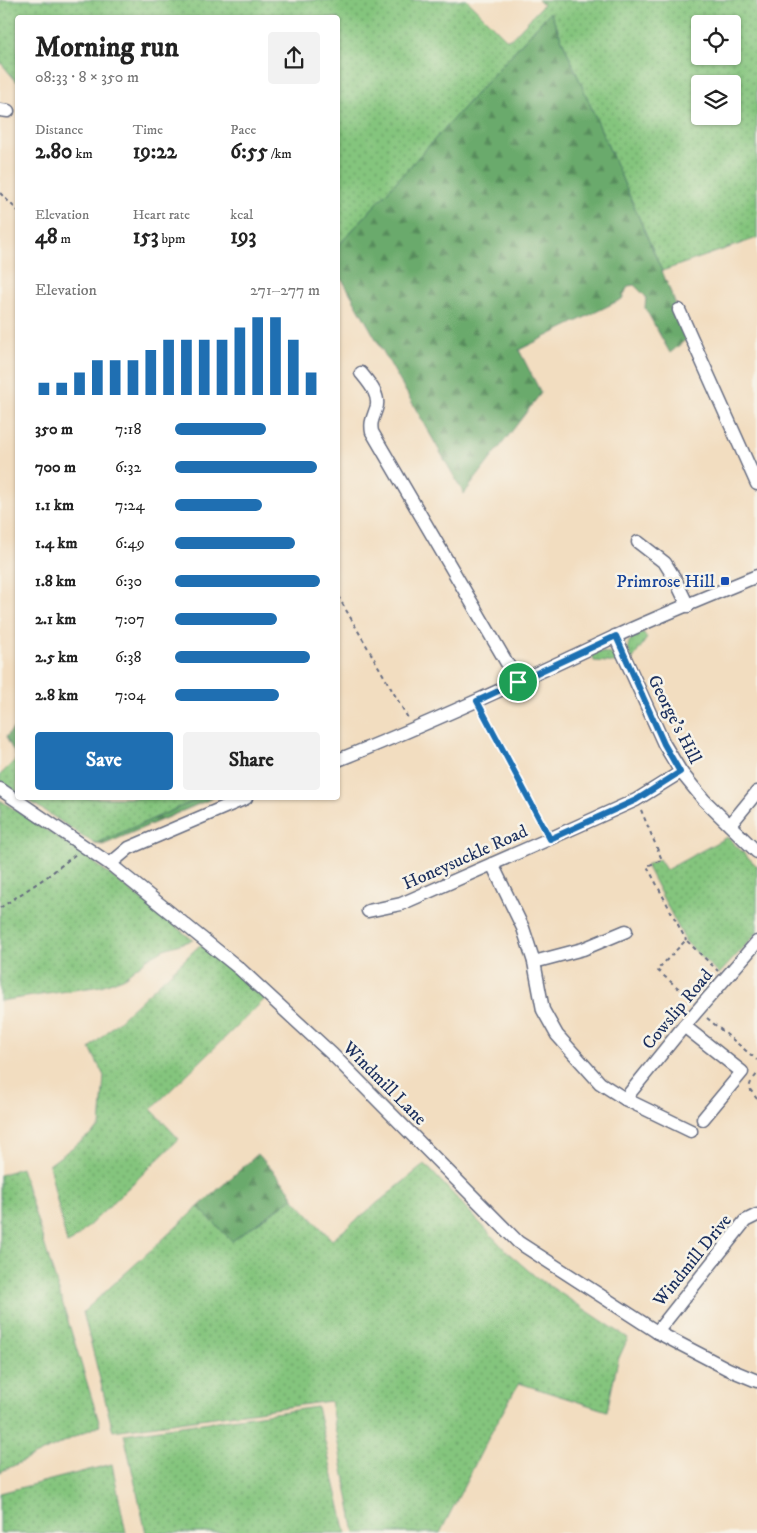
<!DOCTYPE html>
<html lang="en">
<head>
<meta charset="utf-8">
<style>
  body { margin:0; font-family:"IM FELL DW Pica",serif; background:#f2f2f2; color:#222; height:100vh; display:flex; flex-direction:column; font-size:19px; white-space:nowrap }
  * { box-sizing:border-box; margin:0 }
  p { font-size:16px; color:#767676 }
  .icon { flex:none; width:28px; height:28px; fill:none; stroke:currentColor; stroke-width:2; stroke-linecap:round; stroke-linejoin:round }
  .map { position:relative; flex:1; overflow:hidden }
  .side { position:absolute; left:15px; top:15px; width:325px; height:785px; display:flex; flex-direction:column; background:#fff; border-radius:5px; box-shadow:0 1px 4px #0004 }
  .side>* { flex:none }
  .buttons { position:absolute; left:691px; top:15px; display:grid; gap:10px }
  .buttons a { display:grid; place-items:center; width:50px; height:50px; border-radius:5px; background:#fff; box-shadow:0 1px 4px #0004; font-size:25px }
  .pin { position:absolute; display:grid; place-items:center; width:42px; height:42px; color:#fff; margin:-21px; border:2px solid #fff; border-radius:50%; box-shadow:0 1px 5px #0007 }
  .round { display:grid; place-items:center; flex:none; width:52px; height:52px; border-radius:5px; background:#f2f2f2 }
  .head { display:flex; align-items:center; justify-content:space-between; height:85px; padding:0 20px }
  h1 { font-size:28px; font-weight:700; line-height:38px }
  .metrics { display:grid; grid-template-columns:repeat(3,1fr); gap:8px; height:85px; padding:5px 20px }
  .metrics div { display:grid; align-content:center }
  .metrics b { font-size:21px; font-weight:700 }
  .metrics small { font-size:14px; font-weight:400 }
  .metrics p { font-size:14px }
  .chart { height:140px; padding:10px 20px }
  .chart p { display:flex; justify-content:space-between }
  .chart svg { width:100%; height:90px; margin-top:5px; stroke:#1f6fb2; stroke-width:6 }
  .primary-button { display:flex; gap:10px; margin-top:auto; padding:10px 20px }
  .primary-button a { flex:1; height:58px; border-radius:5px; background:#1f6fb2; color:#fff; font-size:20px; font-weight:700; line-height:58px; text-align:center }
  .primary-button a+a { background:#f2f2f2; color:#222 }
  ul { padding:0 20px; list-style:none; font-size:16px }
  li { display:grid; grid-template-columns:80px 60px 1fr; align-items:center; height:38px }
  li i { height:12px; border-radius:6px; background:#1f6fb2 }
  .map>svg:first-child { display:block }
</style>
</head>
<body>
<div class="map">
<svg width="757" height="1533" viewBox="0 0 757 1533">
  <defs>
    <pattern id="green-dots" width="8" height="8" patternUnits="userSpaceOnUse" patternTransform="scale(1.25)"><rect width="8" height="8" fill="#84c57d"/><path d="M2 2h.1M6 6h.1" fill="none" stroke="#6ba06a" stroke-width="1.8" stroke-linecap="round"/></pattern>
    <pattern id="forest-firs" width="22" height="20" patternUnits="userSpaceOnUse" patternTransform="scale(1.25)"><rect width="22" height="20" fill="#6baa6c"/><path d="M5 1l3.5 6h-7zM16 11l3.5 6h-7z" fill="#578b5c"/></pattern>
  </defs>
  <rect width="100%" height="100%" fill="#f7f3e8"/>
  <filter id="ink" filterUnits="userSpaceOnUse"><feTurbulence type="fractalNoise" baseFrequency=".02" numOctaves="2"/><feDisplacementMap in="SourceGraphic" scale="10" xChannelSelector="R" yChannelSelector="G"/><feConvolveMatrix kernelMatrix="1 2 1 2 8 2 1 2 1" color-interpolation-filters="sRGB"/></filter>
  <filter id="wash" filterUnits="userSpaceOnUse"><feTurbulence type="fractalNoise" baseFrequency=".0096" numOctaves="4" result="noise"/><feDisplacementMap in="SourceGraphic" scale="20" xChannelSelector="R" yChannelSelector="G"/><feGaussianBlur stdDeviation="1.12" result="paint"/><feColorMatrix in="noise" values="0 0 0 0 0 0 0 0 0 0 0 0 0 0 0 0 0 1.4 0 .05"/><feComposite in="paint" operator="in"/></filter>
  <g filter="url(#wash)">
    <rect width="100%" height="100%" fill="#f2ddc0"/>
    <g fill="url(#green-dots)" stroke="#507a6e" fill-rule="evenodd">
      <path d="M0,0H467L506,39H511L543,5L538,0H757V238L662,271L550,12L338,246V18H18L17,82L0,62ZM700,24H732V56H700ZM700,84H732V116H700Z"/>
      <path d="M643,632L647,638L632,660C625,644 627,639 643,632Z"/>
      <path d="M598,652C608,652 615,655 620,663L594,661L592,653Z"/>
      <path d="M17,758V793L0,781V775Z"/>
      <path d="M25,798H201L95,844Z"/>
      <path d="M0,800L86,856L193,940L164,949L147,959L123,978L101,986L0,1001Z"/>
      <path d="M727,837L757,866V933L719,974L686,942L646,865L659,859L666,870Z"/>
      <path d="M200,945L266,998L151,1109L179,1139L73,1241L67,1244L49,1165L100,1127L104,1076L90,1048Z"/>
      <path d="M425,1164L506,1251L536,1277L628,1338L618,1360L607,1411L519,1383L491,1433L440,1533H355L330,1401L113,1431L83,1312L198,1207L232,1241L293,1198L332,1240Z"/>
      <path d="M21,1168L100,1425L0,1472V1175Z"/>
      <path d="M317,1407L346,1533H146L124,1434Z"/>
      <path d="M112,1464L126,1533H0V1493Z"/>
    </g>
    <g fill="url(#forest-firs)" stroke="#436c65">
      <path d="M550,12L662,271L689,337L670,353L645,308L646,297L634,285L628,286L622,299L519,350L541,393L464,494L338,272V246Z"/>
      <path d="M17,724L18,758H17L6,737Z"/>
      <path d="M201,798H213L103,845L95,844Z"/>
      <path d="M258,1154L290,1190L293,1198L232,1241L198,1207Z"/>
    </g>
  </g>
  <g filter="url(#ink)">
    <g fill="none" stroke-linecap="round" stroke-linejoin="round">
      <g stroke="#666c80" stroke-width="15">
        <g id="minor">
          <path d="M0,110L8,111"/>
          <path d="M679,310L757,484"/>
          <path d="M361,373C369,383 381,396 376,409C373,418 370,422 372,432L518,682"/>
          <path d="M638,542L665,563L675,579L688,606"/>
          <path d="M615,636L664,744L681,772L704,800L757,852"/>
          <path d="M338,760C431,723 523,680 614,637C661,615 709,596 757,576"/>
          <path d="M0,789L110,864L240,969L332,1054L518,1242L657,1332L728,1369L757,1381"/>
          <path d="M730,825L757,792"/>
          <path d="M110,864L129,848L246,798"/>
          <path d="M492,864L523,928L534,962L543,1010L557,1035L600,1083L625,1099L691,1131"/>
          <path d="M368,911L401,904L549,839L636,800L681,772"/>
          <path d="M534,962L583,949L626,931"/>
          <path d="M684,1026L742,1072L703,1119"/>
          <path d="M625,1099L684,1026L757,942"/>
          <path d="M657,1332L745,1221L757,1215"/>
        </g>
      </g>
      <g stroke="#666c80" stroke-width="2" stroke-dasharray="4 4" stroke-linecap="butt">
        <path d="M0,193L18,211"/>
        <path d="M338,596L408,718"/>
        <path d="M482,711L544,828"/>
        <path d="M641,810L662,860L647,866L686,940"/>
        <path d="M0,908L48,876L76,854"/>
        <path d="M691,999L657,970L686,940L718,971"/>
        <path d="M707,1018L757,1060"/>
        <path d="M754,1078L757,1074"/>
        <path d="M751,1082L749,1088L757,1099"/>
      </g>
      <use href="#minor" stroke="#fff" stroke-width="12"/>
    </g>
  </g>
  <g fill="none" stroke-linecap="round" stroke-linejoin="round" filter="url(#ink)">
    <g stroke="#fff" stroke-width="10">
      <path id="route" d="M616,636L664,744L680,772L636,800L550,839L477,701Z"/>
    </g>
    <use href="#route" stroke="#1f6fb2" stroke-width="6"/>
  </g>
  <rect fill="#1a4fb4" stroke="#f7f3e8" stroke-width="2" x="720" y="576" width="10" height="10" rx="2.5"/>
  <g text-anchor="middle" stroke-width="5" stroke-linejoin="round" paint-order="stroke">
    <g font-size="18" fill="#164399" stroke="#f7f3e8" text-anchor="end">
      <text x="715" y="587">Primrose Hill</text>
    </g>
    <g font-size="18" fill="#1b2f5e" stroke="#f7f3e8">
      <text transform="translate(675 719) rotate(63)" y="6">George's Hill</text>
      <text transform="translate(465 857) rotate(-24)" y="6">Honeysuckle Road</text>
      <text transform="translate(677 1009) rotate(-50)" y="6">Cowslip Road</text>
      <text transform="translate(385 1083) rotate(45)" y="6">Windmill Lane</text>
      <text transform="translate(692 1260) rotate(-51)" y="6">Windmill Drive</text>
    </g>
  </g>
</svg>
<div class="buttons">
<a><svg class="icon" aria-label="locate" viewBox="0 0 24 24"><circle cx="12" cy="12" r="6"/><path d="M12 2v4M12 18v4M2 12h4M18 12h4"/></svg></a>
<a><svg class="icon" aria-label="layers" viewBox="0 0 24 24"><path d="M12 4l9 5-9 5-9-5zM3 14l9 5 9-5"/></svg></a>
</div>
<div class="pin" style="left:518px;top:682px;background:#1e9e55"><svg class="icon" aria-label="arrive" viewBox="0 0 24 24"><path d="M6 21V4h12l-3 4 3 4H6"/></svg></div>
<section class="side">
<div class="head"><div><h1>Morning run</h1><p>08:33 · 8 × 350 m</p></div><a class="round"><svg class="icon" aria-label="share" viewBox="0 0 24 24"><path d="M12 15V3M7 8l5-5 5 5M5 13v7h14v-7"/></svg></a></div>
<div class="metrics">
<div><p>Distance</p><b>2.80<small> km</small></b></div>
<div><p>Time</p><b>19:22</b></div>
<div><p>Pace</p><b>6:55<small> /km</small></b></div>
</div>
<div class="metrics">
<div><p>Elevation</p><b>48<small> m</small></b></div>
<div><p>Heart rate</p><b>153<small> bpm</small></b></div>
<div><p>kcal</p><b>193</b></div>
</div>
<div class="chart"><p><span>Elevation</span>271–277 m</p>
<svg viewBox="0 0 160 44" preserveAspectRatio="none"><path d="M5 44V38M15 44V38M25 44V33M35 44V27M45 44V27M55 44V27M65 44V22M75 44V17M85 44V17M95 44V17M105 44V17M115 44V11M125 44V6M135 44V6M145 44V17M155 44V33"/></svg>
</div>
<ul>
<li><b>350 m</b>7:18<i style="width:63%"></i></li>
<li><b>700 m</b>6:32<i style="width:98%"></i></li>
<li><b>1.1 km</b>7:24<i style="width:60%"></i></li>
<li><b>1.4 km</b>6:49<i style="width:83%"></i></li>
<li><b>1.8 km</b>6:30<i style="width:100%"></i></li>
<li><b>2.1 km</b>7:07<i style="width:70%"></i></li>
<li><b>2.5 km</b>6:38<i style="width:93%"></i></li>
<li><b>2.8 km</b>7:04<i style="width:72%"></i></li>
</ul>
<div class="primary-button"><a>Save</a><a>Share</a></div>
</section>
</div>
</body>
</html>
